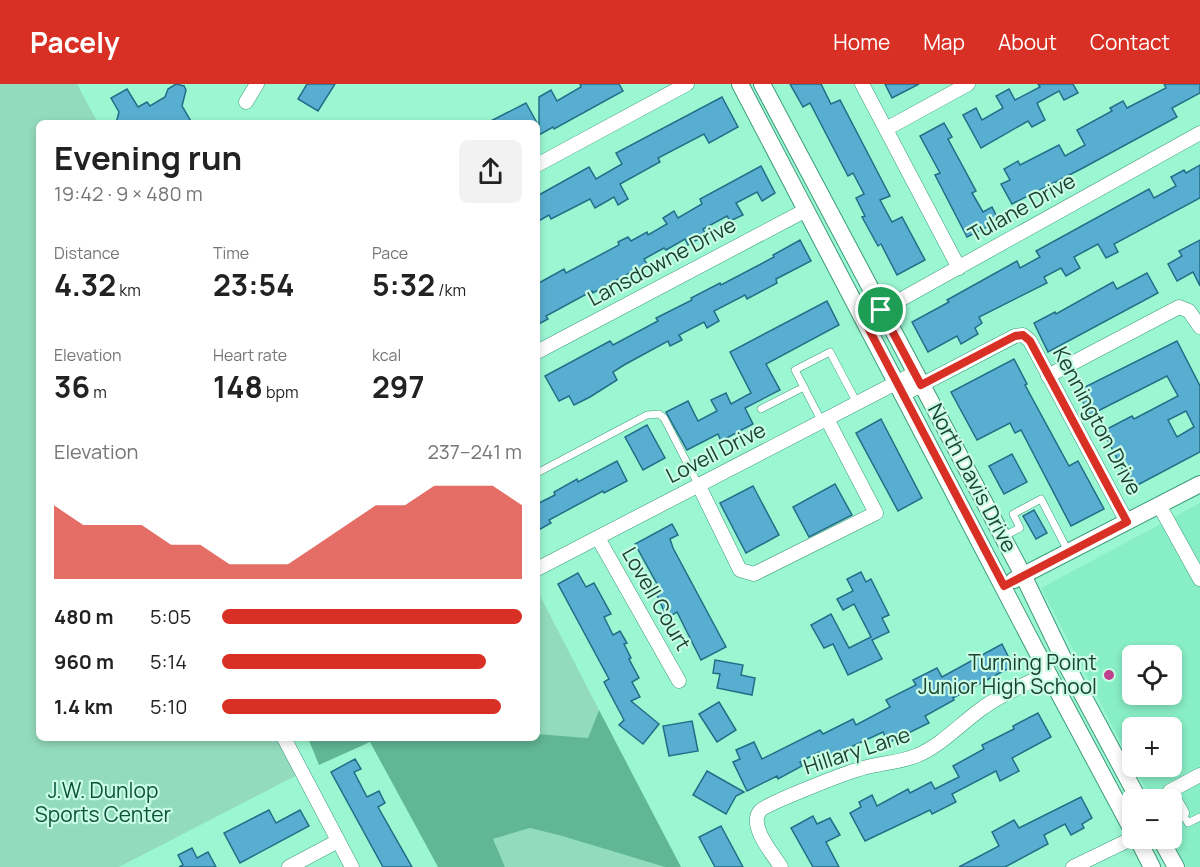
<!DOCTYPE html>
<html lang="en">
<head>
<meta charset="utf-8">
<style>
  body { margin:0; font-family:Manrope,sans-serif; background:#f2f2f2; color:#222; height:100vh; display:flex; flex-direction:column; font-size:22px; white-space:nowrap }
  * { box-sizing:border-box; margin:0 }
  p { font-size:20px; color:#767676 }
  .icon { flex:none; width:33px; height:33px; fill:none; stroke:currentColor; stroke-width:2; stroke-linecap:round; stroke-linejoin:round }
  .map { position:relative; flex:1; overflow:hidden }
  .drawer { position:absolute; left:36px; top:36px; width:504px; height:621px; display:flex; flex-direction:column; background:#fff; border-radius:9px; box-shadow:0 3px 9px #0003 }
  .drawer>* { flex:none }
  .buttons { position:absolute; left:1122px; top:561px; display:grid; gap:12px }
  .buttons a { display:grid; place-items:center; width:60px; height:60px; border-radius:9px; background:#fff; box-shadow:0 3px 9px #0003; font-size:30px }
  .pin { position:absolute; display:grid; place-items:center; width:51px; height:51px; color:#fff; margin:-26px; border:3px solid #fff; border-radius:50%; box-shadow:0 2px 6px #0007 }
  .round { display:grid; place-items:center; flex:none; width:63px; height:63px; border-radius:9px; background:#f2f2f2 }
  .head { display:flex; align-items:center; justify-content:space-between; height:102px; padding:0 18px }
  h1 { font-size:33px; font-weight:700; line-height:45px }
  .stats { display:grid; grid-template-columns:repeat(3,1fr); gap:9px; height:102px; padding:6px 18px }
  .stats div { display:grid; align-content:center }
  .stats b { font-size:30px; font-weight:700 }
  .stats small { font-size:16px; font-weight:400 }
  .stats p { font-size:16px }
  .chart { height:168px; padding:12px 18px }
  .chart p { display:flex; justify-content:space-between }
  .chart svg { width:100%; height:108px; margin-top:6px; fill:#d93025; opacity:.7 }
  ul { padding:0 18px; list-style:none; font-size:20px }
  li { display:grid; grid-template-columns:96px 72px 1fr; align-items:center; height:45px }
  li i { height:15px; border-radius:8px; background:#d93025 }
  header { display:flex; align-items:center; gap:36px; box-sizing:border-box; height:84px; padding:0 30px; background:#d93025; color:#fff }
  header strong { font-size:28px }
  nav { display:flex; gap:33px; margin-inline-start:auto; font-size:21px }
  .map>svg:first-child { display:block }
</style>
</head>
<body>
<header>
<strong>Pacely</strong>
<nav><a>Home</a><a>Map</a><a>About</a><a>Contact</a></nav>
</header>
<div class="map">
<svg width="1200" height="783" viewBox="0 0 1200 783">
  <rect width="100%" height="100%" fill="#9bf7d2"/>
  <path fill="#88eec6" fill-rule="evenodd" d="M1200,419V783H1186L1171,755L1172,716L1151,715L1134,683L1172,682V644H1132V680L1041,504ZM1132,572H1172V610H1132Z"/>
  <g fill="#93dbbd">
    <path d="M0,0H77L98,39H39V654H278L297,691L119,783H0Z"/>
    <path d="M537,506L599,626L588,654L537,650Z"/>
    <path d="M530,744L562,752L665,783H505L493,755Z"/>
  </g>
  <path fill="#61b695" d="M599,626L681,783H665L562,752L530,744L493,755L505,783H438L370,658L319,681L308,654H537V650L588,654Z"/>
  <g fill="#58aed0" stroke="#236d87" stroke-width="1.5" fill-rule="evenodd">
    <path d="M176,0L184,2L186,6L182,22L192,39H116L119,28L111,14L127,5L138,23L147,18L150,22L165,13L168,5Z"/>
    <path d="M307,0H335L318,27L298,15Z"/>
    <path d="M580,0H619L623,7L554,45L553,43L539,51V13L551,6L557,17L581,3Z"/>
    <path d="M790,0H821L831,20L840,16L890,112L880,116L892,138L902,133L925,176L897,191L881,160L878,162L862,133L865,132L856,114L864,110L853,89L848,92L810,19L803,23Z"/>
    <path d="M885,0H919L892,14Z"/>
    <path d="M1038,0H1073L1078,9L1064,16L1059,7L1037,19L1045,36L1032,43L1028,37L981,64L963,31L976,24L982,36L1003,24L996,12L1009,5L1015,16L1040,3Z"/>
    <path d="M1164,0H1200V9L1172,24L1177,33L1081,85L1012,120L1001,100L1010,96L1004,85L1018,77L1020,81L1059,61L1065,72L1085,61L1077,46L1112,27L1110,24L1123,17L1127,24L1166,4Z"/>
    <path d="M722,13L738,43L709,59L704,50L658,74L660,78L620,100L628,115L618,121L614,113L595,124L590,115L551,135L549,131L537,138V112L589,83L596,95L622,80L616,69Z"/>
    <path d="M526,19L537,39H487Z"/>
    <path d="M944,39L952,53L948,55L976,107L972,109L983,128L992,123L999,137L967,153L935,91L940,89L920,52Z"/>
    <path d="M1200,81V114L1114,160L1118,168L1106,174L1098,160L1074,173L1080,184L1066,192L1061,184L1044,193L1047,199L979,233L982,239L975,244L978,250L961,260L957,252L928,268L912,238L949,218L947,216L1017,177L1020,184L1040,173L1036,167L1149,105L1154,114L1176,102L1171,93L1184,86L1186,89Z"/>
    <path d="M761,82L775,109L762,117L757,108L736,119L743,131L730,137L727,132L703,145L706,151L688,161L685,155L666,166L664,164L644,175L648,182L634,189L633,187L593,209L592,207L546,232L548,235L537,241V200L564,185L566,189L619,161L618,158L628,153L631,157L647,148L648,151L667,140L663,134L674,127L678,134L702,120L700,115Z"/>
    <path d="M800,156L811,177L776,195L777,199L747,215L745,211L714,227L719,237L707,244L704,238L679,251L682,256L670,262L668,257L624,281L613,288L617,296L590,313L574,321L569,312L559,317L545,292L610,257L613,261L658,237L656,234L692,216L691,214L720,199L721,201L774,173L773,171Z"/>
    <path d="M1200,156V202L1193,188L1177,197L1168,180L1182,172L1179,167Z"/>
    <path d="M1147,189L1158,209L1048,268L1034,239L1055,228L1056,230L1113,198L1117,205Z"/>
    <path d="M827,217L839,241L766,280L780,306L745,324L753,340L721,357L718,350L687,366L666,328L688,317L698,337L717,327L711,316L726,309L731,320L751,309L730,268Z"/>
    <path d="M1177,257L1200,302V368L1132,404L1103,347L1132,332L1134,335L1178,312L1167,292L1090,331L1077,307ZM1186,327L1194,343L1177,353L1168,336Z"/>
    <path d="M1014,275L1027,300L1025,301L1069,382L1078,377L1104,425L1071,442L1021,346L1015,349L1010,339L977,356L951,308Z"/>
    <path d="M881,335L922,414L898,427L856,349Z"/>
    <path d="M647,341L665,374L643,386L625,353Z"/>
    <path d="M1012,370L1027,398L1004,410L989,382Z"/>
    <path d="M617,377L627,397L604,409L603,407L549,436L551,439L537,447V420L555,411L554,408L577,395L578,398Z"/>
    <path d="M835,400L852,431L809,453L793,423Z"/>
    <path d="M753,402L779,451L746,469L720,419Z"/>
    <path d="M1034,426L1047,449L1036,455L1023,432Z"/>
    <path d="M672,440L678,451L670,455L673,464L726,563L701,576L677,528L667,534L653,502L657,500L635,460Z"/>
    <path d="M861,488L866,498L871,495L889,531L882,534L889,548L872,556L882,575L848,591L833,560L824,564L811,541L831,530L849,564L871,553L854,520L843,526L837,515L853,507L847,495Z"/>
    <path d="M578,489L586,503L594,499L611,530L604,533L613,551L620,547L627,559L624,560L631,574L629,575L639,594L632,598L640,613L631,617L659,640L643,660L619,641L624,636L604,598L609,595L558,500Z"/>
    <path d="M1002,560L1013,582L953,614L954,616L925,632L929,639L888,659L883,648L823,676L819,668L800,678L802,682L778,695L777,692L747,707L733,678L740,675L736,666L754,658L762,675L820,646L823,650L853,635L856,641L890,623L886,616L916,601L913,596L937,584L942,593Z"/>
    <path d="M715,576L743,581L741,591L755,594L752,611L717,604L720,590L713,589Z"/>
    <path d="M719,618L736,646L717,658L699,630Z"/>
    <path d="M1038,629L1051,653L1012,674L1019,687L1000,697L996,687L952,710L956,718L932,730L930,726L865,757L850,729L861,723L859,718L872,711L877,722L908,705L910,709L931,698L935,705L959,693L953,682L984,665L982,661L1014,645L1013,642Z"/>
    <path d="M692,637L698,667L669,672L663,642Z"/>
    <path d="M355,675L361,685L354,688L367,713L379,707L385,719L378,723L412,783H383L331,688Z"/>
    <path d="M707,687L744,708L736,712L726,730L693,711Z"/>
    <path d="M1081,713L1092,734L1082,740L1084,744L1071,751L1065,740L1044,751L1048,760L1005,783H959L999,762L992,748L1014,736L1019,744Z"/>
    <path d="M269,726L276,739L300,726L309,742L240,779L224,749Z"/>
    <path d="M813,732L817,740L830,734L840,751L826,758L839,783H813L791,744Z"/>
    <path d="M721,742L743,783H715L699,753Z"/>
    <path d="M192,764L197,774L208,768L216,783H179L183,781L178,771Z"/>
  </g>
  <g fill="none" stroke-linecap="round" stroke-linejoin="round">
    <g stroke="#3d9b7a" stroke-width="8">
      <g id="service">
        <path d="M761,325L804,303"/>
        <path d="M822,338L795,286L830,268L857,319"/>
        <path d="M537,389L647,331L659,330L664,334L699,402"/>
        <path d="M1002,453L1020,444L1013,430L1041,415L1068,467"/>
        <path d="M1182,729L1188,739L1200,733"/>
      </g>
    </g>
    <g stroke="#3d9b7a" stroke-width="15">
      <g id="minor">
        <path d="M862,0L959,184"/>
        <path d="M246,18L257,0"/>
        <path d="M886,45L968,0"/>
        <path d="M537,81L687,0"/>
        <path d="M864,236L1200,49"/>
        <path d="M537,268L806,126"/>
        <path d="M1048,292L1179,223L1189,227L1200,243"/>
        <path d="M902,311L1015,252L1023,251L1030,257L1127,438"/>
        <path d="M699,402L740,486L754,490L876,429L827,335"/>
        <path d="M1159,421L1200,495"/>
        <path d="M598,454L679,597"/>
        <path d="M537,485L915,289"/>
        <path d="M284,654L352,783"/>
        <path d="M1172,734L1182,729L1170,707L1200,691"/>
        <path d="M289,783L338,757"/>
        <path d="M781,783C773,770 748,742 760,727C765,720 848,688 860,685C878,679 900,679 918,671C942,661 962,638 984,623C1003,609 1027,600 1048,589"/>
        <path d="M1073,783L1133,754"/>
      </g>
    </g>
    <g stroke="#3d9b7a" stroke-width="18">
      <g id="tertiary">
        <path d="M740,0L1048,589L1132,746"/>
        <path d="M762,0L1023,491L1066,580L1139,716"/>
        <path d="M1014,496L1200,400"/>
        <path d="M1137,754L1152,783"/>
        <path d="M1160,754L1176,783"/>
      </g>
    </g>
    <use href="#service" stroke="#fff" stroke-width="7"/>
    <use href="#minor" stroke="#fff" stroke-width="14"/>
    <use href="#tertiary" stroke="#fff" stroke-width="16"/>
  </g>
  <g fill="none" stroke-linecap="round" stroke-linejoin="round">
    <g stroke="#fff" stroke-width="12">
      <path id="route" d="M881,226L921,301L1015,252L1023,251L1030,257L1127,438L1004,502L864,236Z"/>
    </g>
    <use href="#route" stroke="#d93025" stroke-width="8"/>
  </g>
  <circle fill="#c0428f" stroke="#c8fce5" stroke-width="2" cx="1109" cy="591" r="6"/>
  <g text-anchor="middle" stroke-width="4.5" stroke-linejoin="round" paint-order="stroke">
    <g font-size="21" fill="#1b4133" stroke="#c8fce5">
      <text transform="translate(1022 124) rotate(-29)" y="7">Tulane Drive</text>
      <text transform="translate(662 178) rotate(-28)" y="7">Lansdowne Drive</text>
      <text transform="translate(1097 337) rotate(62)" y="7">Kennington Drive</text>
      <text transform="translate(716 369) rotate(-27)" y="7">Lovell Drive</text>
      <text transform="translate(972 394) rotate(62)" y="7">North Davis Drive</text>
      <text transform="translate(656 515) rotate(60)" y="7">Lovell Court</text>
      <text transform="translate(857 667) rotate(-18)" y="7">Hillary Lane</text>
    </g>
    <g font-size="21" fill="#1b4133" stroke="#c8fce5" text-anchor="end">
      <text x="1097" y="586">Turning Point<tspan x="1097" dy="24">Junior High School</tspan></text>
    </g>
    <g font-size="21" fill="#0c533d" stroke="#c8fce5">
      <text x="103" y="714">J.W. Dunlop<tspan x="103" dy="24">Sports Center</tspan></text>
    </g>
  </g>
</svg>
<div class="buttons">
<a><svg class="icon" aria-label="locate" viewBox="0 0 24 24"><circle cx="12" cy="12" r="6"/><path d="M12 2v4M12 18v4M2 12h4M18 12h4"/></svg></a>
<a>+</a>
<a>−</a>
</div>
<div class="pin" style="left:881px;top:226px;background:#1e9e55"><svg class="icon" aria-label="arrive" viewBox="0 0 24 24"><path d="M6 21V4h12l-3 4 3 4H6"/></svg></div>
<section class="drawer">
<div class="head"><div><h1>Evening run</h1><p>19:42 · 9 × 480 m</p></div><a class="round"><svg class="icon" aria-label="share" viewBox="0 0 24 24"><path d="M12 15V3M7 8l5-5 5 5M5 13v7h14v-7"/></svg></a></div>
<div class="stats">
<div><p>Distance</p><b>4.32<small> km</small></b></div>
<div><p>Time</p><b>23:54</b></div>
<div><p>Pace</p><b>5:32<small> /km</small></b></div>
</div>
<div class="stats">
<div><p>Elevation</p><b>36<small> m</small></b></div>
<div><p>Heart rate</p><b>148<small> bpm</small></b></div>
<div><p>kcal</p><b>297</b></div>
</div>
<div class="chart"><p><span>Elevation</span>237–241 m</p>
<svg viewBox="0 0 160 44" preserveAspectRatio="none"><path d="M0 44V14L10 22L20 22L30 22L40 30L50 30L60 38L70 38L80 38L90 30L100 22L110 14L120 14L130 6L140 6L150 6L160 14V44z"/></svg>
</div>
<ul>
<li><b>480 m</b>5:05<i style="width:100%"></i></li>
<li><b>960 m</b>5:14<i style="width:88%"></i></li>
<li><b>1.4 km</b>5:10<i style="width:93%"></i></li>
</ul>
</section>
</div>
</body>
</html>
